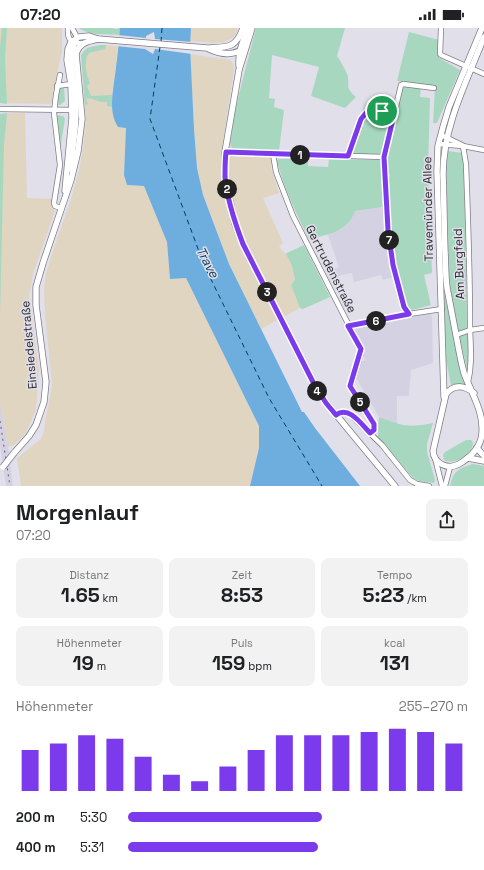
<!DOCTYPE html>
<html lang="de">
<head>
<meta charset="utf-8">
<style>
  body { margin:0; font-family:"Space Grotesk",sans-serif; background:#f2f2f2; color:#202124; height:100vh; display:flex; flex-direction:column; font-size:15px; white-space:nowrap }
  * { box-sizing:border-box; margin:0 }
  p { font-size:13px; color:#757577 }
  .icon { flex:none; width:22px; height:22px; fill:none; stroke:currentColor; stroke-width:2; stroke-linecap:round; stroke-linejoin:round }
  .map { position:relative; height:458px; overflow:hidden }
  .details { display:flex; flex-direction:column; background:#fff; flex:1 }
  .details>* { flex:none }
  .pin { position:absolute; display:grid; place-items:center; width:34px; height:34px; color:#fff; margin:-17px; border:2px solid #fff; border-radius:50%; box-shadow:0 1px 4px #0007 }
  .km { position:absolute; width:20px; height:20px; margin:-10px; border-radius:50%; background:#222; color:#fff; font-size:11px; line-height:20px; text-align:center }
  .round { display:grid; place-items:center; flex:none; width:42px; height:42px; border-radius:8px; background:#f2f2f2 }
  .headline { display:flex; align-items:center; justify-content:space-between; height:68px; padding:0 16px }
  h1 { font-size:22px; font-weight:800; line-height:30px }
  .figures { display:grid; grid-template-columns:repeat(3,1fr); gap:6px; height:68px; padding:4px 16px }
  .figures div { display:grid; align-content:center; border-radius:8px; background:#f2f2f2; text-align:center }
  .figures b { font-size:20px; font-weight:800 }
  .figures small { font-size:11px; font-weight:400 }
  .figures p { font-size:11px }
  .chart { height:112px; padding:8px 16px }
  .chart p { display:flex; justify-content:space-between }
  .chart svg { width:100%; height:72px; margin-top:4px; stroke:#7c3aed; stroke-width:6 }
  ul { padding:0 16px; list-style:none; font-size:13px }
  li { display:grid; grid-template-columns:64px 48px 1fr; align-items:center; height:30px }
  li i { height:10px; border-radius:5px; background:#7c3aed }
  .status { display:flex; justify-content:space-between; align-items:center; height:28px; padding:0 20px; background:#fff; direction:ltr }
  .status svg { height:11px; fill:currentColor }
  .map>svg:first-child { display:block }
</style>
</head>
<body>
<div class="status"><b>07:20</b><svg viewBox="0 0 49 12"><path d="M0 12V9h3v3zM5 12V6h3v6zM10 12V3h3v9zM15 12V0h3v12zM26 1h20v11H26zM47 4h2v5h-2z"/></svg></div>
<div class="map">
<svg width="484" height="458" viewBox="0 0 484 458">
  <rect width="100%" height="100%" fill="#e1dfea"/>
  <g fill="#e0d5c1">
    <path d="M0,0H62V24L53,63L52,74L51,76L0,75Z"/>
    <path d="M191,0H238L234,9L224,14L214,15L190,13Z"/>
    <path d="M100,17L118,18L114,54L112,64V79L116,96L118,99L126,100L124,147L127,157L144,158L166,207L170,250H186L259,398V420L250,458H21L17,430L41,411L44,404L46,388L49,376L52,356L45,287L44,260L46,246L51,229L72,168L79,142L83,121L86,94L81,26L87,20Z"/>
    <path d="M190,26L230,32L233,35L234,41L223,114L230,115L233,122H271V140L279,165L263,170L283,215L279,218L285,226H286L292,238L295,253L291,257L300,280L261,301L229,236L203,167L197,140L194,101Z"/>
    <path d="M25,85L27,170L52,171L51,180L55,183L33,246L29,268L39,342L36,381L29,398L24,407L14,417L8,419L0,376V86Z"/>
  </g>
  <g fill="#d4d1e3">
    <path d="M383,179L388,228L393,249L383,252L381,247L354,254L352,245L341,247L330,253L327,244L339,239L328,207L341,202L347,197L355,183Z"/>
    <path d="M429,286L432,288L433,335L411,342L409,368H397V396L379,389L355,348L360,332L364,333L365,330L362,329L363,320L355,304L356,299L374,296V298L378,297L379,295Z"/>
    <path d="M0,376L8,419L13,458H6L0,418Z"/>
  </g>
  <g fill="#a8d7bf">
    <path d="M2,0H7L5,30L7,76L0,75V19Z"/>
    <path d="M79,0H112L116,1L120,0V7C107,6 89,8 79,0Z"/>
    <path d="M256,0H345L337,28C341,34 344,39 347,46C351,57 343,58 356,69L345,80L311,68L319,39L272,27L269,70L275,71L274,79L284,82L279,123L233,122L230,115L236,78Z"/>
    <path d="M409,4L439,12V30L460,42L437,95H433L435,59L397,53Z"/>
    <path d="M100,17H106L105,21L89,25C83,33 86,46 90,55L87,58L91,68L112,67V79L107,78V74H101L90,70L86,71L88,76L85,77L81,27L87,20Z"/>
    <path d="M407,58L421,60L420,69L430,70L428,141L432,245L424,247L431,277L412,282L407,279L392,222L387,152L390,148L386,132L401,61Z"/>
    <path d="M64,59L65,73L60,77H56L59,60Z"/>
    <path d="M374,84L386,87L391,90L381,128L350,125C355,110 357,89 374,84Z"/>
    <path d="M7,85L4,117L0,288V86Z"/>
    <path d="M55,87L63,88L65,91L61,115V132Z"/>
    <path d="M448,123L462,125L464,136L467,301L470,331L468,345L449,264L446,128Z"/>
    <path d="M278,131H308V138L328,139L329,131L381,132L383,179L355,183C347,205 329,206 309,211C296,185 284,160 277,133Z"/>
    <path d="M304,217L330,269L303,281L300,280L291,257L295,252L292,238L286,226H285Z"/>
    <path d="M444,265L463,346L468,358C463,355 457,356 451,357L445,327Z"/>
    <path d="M379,389C403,398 408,400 433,395L427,416V424L435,452L434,455L419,453L413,450L378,409Z"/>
    <path d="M466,412H471L473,415C473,426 454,438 444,432L443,427L445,424Z"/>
    <path d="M473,436L484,438V458H450C453,443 459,440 473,436Z"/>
  </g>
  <path fill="#6daedf" d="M120,0H191L190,18L194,101L197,140L203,167L229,236L302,384H304L315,400L360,458H250L259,420V398L186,250L170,251L167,214L144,158L127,157L124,147L126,100L118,99C108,83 113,64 115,47C117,31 119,16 120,0Z"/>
  <path fill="#e1dfea" d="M154,4L155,11L192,14V26L155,21L153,26L145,21L116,18L118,7L146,10V8Z"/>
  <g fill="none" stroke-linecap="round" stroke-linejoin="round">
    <g stroke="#053a5a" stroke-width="1" stroke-dasharray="5 4" stroke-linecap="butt">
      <path d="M161,14L162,0"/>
      <path d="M160,19L150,91L204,237L269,370L322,458"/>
    </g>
    <g stroke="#7f7d87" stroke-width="6">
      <g id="minor">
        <path d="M68,0C67,13 72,16 84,15"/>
        <path d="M72,0L77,9"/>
        <path d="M441,0L440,26L441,27L484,46"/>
        <path d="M60,47L56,67L54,85L60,137L54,175L55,178L61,180"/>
        <path d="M57,58L71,56"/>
        <path d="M0,81L74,82"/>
        <path d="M441,107L462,117"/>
        <path d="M439,116L463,118L484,122"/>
        <path d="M463,118L466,136C468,189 470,243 470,296C470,315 473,334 468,354"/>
        <path d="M225,124L384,129"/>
        <path d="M273,126L276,144L293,188L360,319L361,325L351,358L374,396V402L370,405"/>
        <path d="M348,128L359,96L366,85C376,82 384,84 394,87"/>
        <path d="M409,286L404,279L390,222L387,183L384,129L401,57L403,56L434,60"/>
        <path d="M349,298L409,286L442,281"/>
        <path d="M456,307L470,302L484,300"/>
        <path d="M336,387L341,384L350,386L382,417L410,452L417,456L429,458"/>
        <path d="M435,430L442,458"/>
        <path d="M445,458L450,439"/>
      </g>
    </g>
    <g stroke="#7f7d87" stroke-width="7">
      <g id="major">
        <path d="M252,0L239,42L225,124V150L235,196L243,216L319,366L395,458"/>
        <path d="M209,21C220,26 231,28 241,22"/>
        <path d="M239,38C238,24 243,13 248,0"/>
        <path d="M70,141C73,121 76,101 76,82C76,58 67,33 76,11"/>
        <path d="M65,163L72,90L71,56L67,32L68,21L71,14L79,9L89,8L98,11L207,20C227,19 236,21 243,0"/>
        <path d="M474,365C464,357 454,356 446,366L433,423C434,436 448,442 459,436C471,429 481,419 482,405C484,383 471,365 464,345C461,334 459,323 457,312C454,296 451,281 448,265C445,252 446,238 445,225C444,199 444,172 443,146C443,98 467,53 484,9"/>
        <path d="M444,369L437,143L438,118L443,99L449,79L482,0"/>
        <path d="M477,420L484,428"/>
        <path d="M14,425L29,408L36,397L44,374L46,354L36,277V259L43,235L71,152L78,123L82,91L76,26C79,15 88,13 98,11"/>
        <path d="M468,430L484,433"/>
      </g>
    </g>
    <use href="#minor" stroke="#fff" stroke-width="4.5"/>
    <use href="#major" stroke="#fff" stroke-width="5.5"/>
    <path stroke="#616066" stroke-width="1" stroke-dasharray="2 4" stroke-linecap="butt" d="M0,393L10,458"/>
    <g stroke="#7f7d87" stroke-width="7" stroke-linecap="butt">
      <path id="major-bridge" d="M3,439L14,425"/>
    </g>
    <use href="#major-bridge" stroke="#fff" stroke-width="5.5"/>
  </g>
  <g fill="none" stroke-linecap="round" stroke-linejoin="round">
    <g stroke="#fff" stroke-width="8">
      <path id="route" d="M375,83H382L394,87L384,129L388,202L393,237L404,279L409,286L348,298L361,321L350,358L374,396V402L370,405C362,397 349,377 336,387L326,375L313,354L243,216C235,195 227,172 225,149C225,141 225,133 226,124L348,128L361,91L366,85Z"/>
    </g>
    <use href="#route" stroke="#7c3aed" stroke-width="5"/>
  </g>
  <g text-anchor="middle" stroke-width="3" stroke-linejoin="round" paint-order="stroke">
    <g font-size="12" fill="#2a292d" stroke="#e1dfea">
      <text transform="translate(428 181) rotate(-91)" y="4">Travemünder Allee</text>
      <text transform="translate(459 236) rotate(-92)" y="4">Am Burgfeld</text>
      <text transform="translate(331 241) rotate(63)" y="4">Gertrudenstraße</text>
      <text transform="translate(29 317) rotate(-95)" y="4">Einsiedelstraße</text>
    </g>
    <g font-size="13" font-style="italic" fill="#053a5a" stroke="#e1dfea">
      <text transform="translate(208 234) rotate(62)" y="5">Trave</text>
    </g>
  </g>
</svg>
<div class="pin" style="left:382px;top:83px;background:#1e9e55"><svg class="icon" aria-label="arrive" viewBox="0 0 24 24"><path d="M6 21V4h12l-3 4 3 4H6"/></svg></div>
<b class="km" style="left:300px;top:127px">1</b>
<b class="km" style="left:227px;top:161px">2</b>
<b class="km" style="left:267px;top:264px">3</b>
<b class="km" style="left:317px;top:363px">4</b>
<b class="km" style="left:360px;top:374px">5</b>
<b class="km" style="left:376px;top:293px">6</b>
<b class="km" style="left:389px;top:212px">7</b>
</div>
<section class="details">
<div class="headline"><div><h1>Morgenlauf</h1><p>07:20</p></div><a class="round"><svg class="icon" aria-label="share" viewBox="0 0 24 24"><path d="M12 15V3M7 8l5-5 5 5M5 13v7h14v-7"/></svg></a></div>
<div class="figures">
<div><p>Distanz</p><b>1.65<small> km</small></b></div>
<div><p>Zeit</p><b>8:53</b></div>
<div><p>Tempo</p><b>5:23<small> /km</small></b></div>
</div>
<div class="figures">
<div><p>Höhenmeter</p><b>19<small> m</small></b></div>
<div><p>Puls</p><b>159<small> bpm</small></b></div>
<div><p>kcal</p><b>131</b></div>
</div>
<div class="chart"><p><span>Höhenmeter</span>255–270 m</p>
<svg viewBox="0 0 160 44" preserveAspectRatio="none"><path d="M5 44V19M15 44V15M25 44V10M35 44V12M45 44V23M55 44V34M65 44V38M75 44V29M85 44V19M95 44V10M105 44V10M115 44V10M125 44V8M135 44V6M145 44V8M155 44V15"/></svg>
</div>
<ul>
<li><b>200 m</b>5:30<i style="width:57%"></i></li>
<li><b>400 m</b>5:31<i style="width:56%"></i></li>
</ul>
</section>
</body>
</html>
